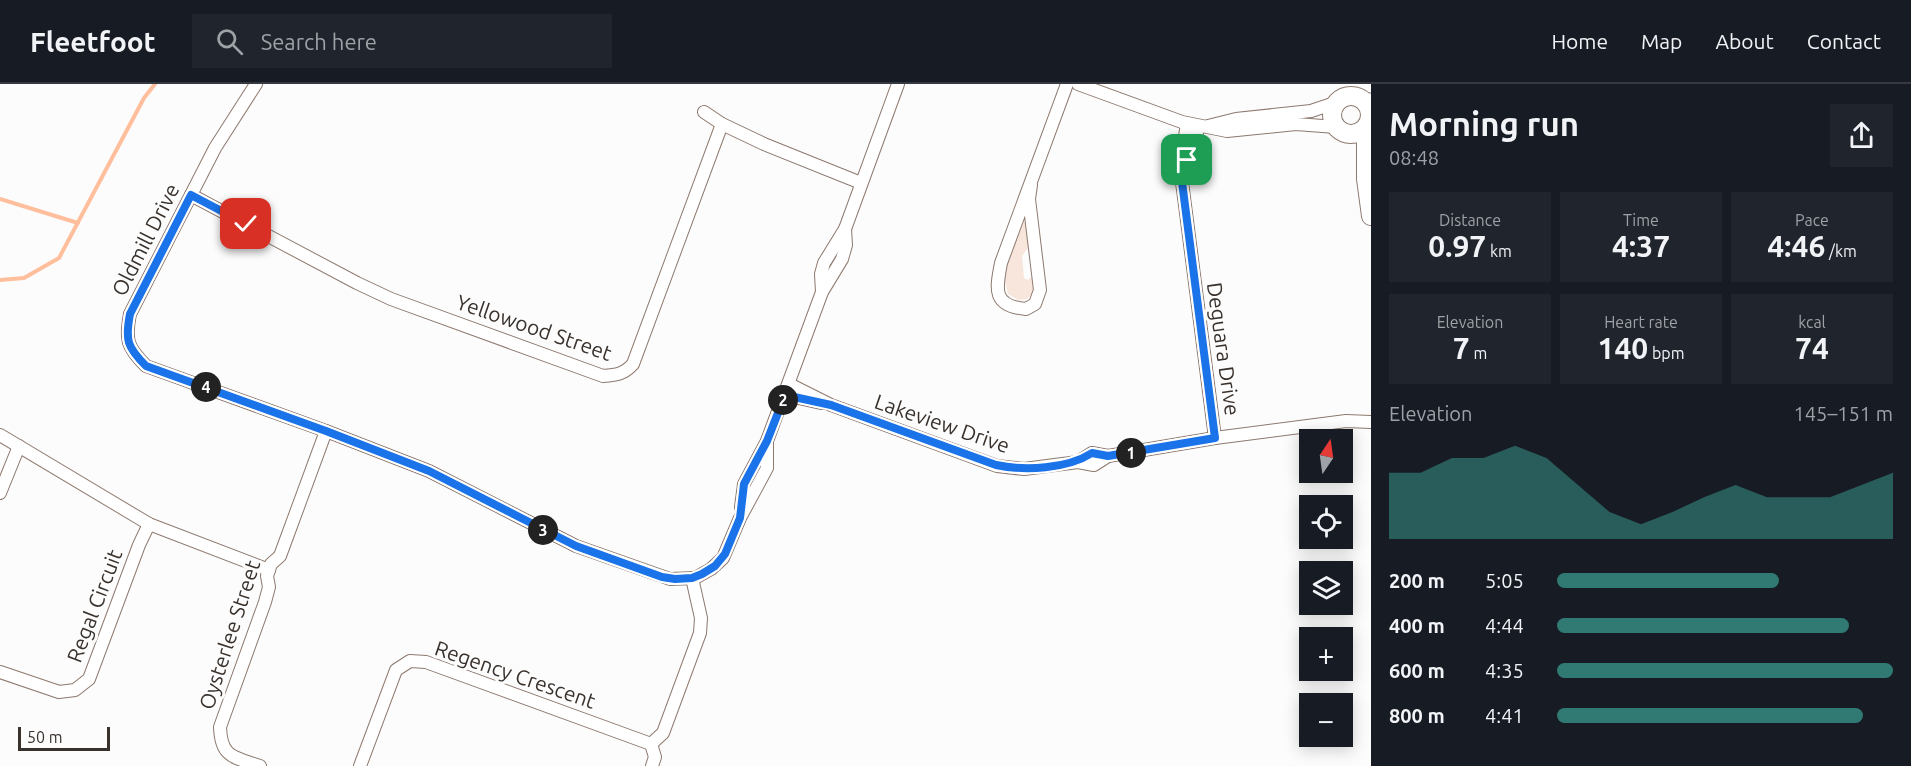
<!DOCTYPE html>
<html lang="en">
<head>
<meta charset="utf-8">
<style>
  body { margin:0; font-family:Ubuntu,sans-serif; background:#20242c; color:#f1f3f6; height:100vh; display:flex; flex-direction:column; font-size:22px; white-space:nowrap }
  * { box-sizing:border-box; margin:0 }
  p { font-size:20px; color:#9ea1a6 }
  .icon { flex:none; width:33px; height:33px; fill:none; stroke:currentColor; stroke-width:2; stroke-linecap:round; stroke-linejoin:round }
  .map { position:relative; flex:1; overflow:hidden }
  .side { display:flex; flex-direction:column; background:#171b24; width:540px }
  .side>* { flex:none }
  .needle { width:39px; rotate:13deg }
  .fabs { position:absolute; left:1299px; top:345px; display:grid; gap:12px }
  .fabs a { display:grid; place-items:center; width:54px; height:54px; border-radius:0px; background:#171b24; box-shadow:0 3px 15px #0003; font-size:30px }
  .scale { position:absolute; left:18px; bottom:15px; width:92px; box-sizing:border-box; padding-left:6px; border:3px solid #39312c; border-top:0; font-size:16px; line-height:21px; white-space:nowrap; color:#39312c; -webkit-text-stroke:4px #fcfcfc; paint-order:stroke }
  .pin { position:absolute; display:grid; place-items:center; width:51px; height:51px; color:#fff; margin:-26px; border-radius:12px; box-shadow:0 3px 9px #0006 }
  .km { position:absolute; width:30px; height:30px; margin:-15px; border-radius:50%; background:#222; color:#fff; font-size:16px; line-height:30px; text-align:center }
  .round { display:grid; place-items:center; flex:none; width:63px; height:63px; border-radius:0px; background:#20242c }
  .overview { display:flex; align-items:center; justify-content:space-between; height:102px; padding:0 18px }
  h1 { font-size:33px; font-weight:600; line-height:45px }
  .stats { display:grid; grid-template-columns:repeat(3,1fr); gap:9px; height:102px; padding:6px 18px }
  .stats div { display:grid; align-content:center; border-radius:0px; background:#20242c; text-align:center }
  .stats b { font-size:30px; font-weight:600 }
  .stats small { font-size:16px; font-weight:400 }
  .stats p { font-size:16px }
  .chart { height:168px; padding:12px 18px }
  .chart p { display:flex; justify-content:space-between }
  .chart svg { width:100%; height:108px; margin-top:6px; fill:#317973; opacity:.7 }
  ul { padding:0 18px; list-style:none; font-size:20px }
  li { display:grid; grid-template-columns:96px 72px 1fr; align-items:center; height:45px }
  li i { height:15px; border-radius:8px; background:#317973 }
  header { display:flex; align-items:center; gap:36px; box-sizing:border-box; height:84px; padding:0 30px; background:#171b24; border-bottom:2px solid #363941 }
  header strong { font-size:28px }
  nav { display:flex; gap:33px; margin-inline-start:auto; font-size:21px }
  .search { width:420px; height:54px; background:#20242c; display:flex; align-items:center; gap:15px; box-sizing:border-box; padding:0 21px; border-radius:0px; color:#9ea1a6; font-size:22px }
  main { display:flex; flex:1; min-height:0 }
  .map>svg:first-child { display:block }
</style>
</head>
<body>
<header>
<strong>Fleetfoot</strong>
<div class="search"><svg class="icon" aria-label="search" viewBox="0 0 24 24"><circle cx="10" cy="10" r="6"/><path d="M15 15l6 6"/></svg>Search here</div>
<nav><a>Home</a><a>Map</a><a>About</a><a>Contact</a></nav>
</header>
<main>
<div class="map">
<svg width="1371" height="682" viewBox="0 0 1371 682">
  <rect width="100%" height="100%" fill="#fcfcfc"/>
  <path fill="#f8e5db" d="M1026,138L1030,161L1022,172L1024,194L1028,196L1034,191V208L1027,215L1019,216L1008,210L1005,197L1006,183L1021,139Z"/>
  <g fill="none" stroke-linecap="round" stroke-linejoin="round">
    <g stroke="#ffbf9d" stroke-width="4">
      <path d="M0,115L78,139"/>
      <path d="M0,196L24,194L59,174L144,14L155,0"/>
    </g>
    <g stroke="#8d796e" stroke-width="14">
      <g id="minor">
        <path d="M256,0L215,64L130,230C125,256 127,263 146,282L326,347L429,387L576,462L670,495L695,494L711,485L723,474L740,434L767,384V357"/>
        <path d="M1078,0L1182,38L1227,47L1296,40L1336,43"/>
        <path d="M704,28L722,40L764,60L861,99"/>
        <path d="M1187,40L1182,70V98L1215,354"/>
        <path d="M1208,42L1236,35L1311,27L1335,19"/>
        <path d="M1183,83L1190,71L1199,42"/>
        <path d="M1031,101L1029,115L1040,206L1035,220L1026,225C992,222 996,205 1001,179L1067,0"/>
        <path d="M191,111L357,199L391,215L603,292C617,291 624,290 633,280L722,40"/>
        <path d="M822,208L821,190L824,179L845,145L898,0"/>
        <path d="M789,300L831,321L997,382L1024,385L1078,378L1094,381L1108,372"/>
        <path d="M785,311L821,319"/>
        <path d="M0,351L149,440L269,486"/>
        <path d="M1078,378L1092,369L1108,372L1215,354L1346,337L1371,338"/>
        <path d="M0,409L19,362"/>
        <path d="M741,423L744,400L767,357L822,208L842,175L846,161L845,145"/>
        <path d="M0,588L59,608L75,606L89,595L139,461L149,440"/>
        <path d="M260,682C234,673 221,674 220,643L265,518L269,503L267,492L271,480L280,472L326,347"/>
        <path d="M360,682L396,586L410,577L426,578L651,660"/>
        <path d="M652,682L655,673L651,660L663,649L700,549L701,534L692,494"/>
      </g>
    </g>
    <g stroke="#8d796e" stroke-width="17">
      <path id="tertiary" d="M1365,17H1371"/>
    </g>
    <g stroke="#8d796e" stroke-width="20">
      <g id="secondary">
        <circle cx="1351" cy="31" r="19"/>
        <path d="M1366,43V95L1371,132"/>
      </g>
    </g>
    <use href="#minor" stroke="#fff" stroke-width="12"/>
    <use href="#tertiary" stroke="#fff" stroke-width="15"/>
    <use href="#secondary" stroke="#fff" stroke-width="18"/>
  </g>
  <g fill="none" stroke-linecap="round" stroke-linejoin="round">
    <g stroke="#fff" stroke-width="12">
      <path id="route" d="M246,140L191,111L130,230C125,256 127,263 146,282L326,347L429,387L576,462L662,493L675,495L692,494L702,490L715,482L725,470L740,434L744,400L767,357L785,311L831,321L996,381C1025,387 1067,385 1092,369L1108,372L1215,354L1182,98V85L1187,76"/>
    </g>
    <use href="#route" stroke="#1a73e8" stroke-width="8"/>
  </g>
  <g text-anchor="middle" stroke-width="6" stroke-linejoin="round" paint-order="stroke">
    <g font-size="21" fill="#39312c" stroke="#fcfcfc">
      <text transform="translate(146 156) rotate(-63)" y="7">Oldmill Drive</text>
      <text transform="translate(534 244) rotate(19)" y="7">Yellowood Street</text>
      <text transform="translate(1223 265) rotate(82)" y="7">Deguara Drive</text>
      <text transform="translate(942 340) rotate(19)" y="7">Lakeview Drive</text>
      <text transform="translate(95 522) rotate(-69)" y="7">Regal Circuit</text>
      <text transform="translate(230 551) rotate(-72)" y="7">Oysterlee Street</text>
      <text transform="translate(515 591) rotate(19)" y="7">Regency Crescent</text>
    </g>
  </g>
</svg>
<div class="fabs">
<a><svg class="needle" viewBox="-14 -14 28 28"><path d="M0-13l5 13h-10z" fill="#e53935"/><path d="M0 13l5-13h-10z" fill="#9ea1a6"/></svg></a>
<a><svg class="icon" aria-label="locate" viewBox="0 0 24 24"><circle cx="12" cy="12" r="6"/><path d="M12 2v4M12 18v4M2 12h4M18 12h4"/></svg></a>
<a><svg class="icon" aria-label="layers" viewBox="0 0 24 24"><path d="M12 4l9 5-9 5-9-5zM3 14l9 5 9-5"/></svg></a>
<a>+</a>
<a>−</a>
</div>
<div class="scale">50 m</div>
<div class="pin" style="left:1187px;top:76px;background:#1e9e55"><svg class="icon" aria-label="arrive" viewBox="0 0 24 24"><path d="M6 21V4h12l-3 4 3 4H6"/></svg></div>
<div class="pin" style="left:246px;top:140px;background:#d93025"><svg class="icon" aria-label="check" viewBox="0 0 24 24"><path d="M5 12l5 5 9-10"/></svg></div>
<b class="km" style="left:1131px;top:369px">1</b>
<b class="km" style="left:783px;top:316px">2</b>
<b class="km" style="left:543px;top:446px">3</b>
<b class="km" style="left:206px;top:303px">4</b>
</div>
<section class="side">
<div class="overview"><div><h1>Morning run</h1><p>08:48</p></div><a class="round"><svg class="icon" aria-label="share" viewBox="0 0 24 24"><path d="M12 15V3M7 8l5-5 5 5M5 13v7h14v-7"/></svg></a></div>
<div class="stats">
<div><p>Distance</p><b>0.97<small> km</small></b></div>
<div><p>Time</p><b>4:37</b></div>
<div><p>Pace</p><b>4:46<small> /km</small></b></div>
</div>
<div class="stats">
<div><p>Elevation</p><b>7<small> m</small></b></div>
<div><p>Heart rate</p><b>140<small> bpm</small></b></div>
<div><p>kcal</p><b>74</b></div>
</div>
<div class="chart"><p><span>Elevation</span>145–151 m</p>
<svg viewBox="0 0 160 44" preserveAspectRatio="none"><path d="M0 44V17L10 17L20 11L30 11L40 6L50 11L60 22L70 33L80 38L90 33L100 27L110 22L120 27L130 27L140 27L150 22L160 17V44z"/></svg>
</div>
<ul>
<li><b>200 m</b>5:05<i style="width:66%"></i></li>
<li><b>400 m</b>4:44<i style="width:87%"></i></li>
<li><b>600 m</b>4:35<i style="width:100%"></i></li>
<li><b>800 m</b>4:41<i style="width:91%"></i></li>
</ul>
</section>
</main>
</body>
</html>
